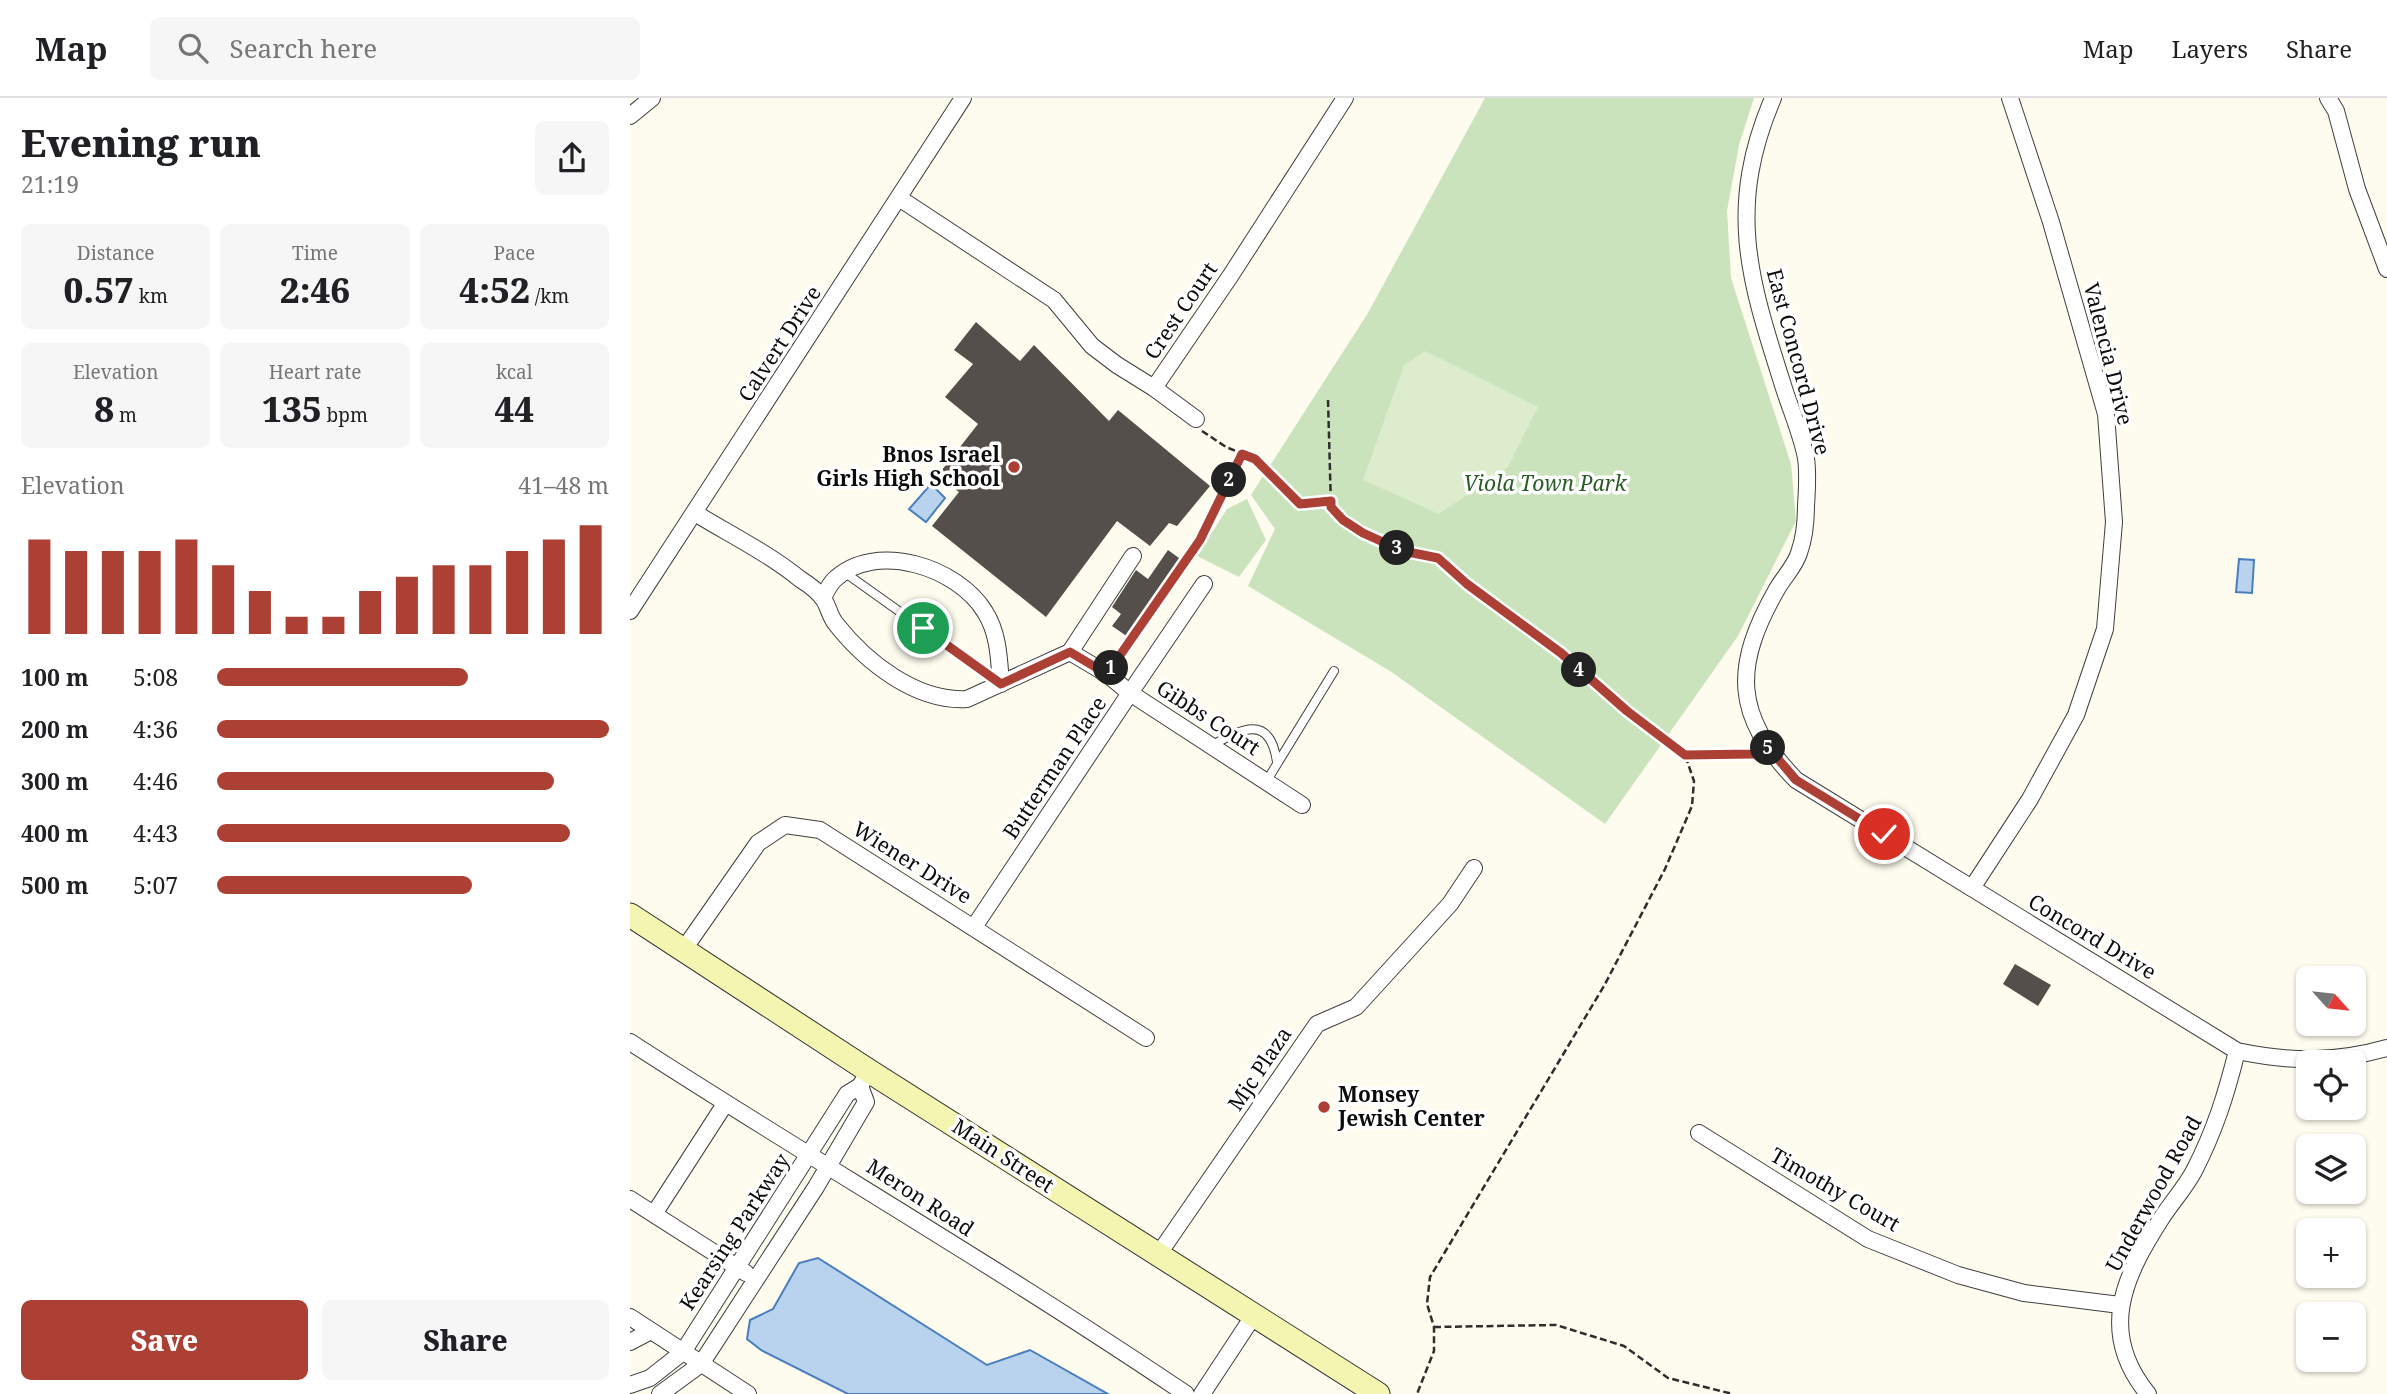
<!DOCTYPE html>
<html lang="en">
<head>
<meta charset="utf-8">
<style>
  body { margin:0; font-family:"Noto Serif",serif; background:#f6f6f6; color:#202124; height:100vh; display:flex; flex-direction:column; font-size:26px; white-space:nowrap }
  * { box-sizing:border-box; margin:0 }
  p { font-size:23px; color:#757577 }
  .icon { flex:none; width:38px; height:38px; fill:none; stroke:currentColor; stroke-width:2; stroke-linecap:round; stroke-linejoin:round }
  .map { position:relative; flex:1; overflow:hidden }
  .side { display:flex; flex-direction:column; background:#fff; width:630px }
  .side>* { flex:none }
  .needle { width:46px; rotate:117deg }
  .controls { position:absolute; left:1666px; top:868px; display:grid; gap:14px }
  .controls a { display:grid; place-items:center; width:70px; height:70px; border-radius:10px; background:#fff; box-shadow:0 2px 5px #0004; font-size:35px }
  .pin { position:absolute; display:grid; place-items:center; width:60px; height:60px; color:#fff; margin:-30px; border:4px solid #fff; border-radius:50%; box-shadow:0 2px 7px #0007 }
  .km { position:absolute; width:35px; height:35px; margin:-18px; border-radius:50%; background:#222; color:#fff; font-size:19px; line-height:35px; text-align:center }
  .round { display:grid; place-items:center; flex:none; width:74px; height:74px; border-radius:10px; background:#f6f6f6 }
  .head { display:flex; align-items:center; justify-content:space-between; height:119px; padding:0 21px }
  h1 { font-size:38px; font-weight:800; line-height:52px }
  .figures { display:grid; grid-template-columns:repeat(3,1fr); gap:10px; height:119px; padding:7px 21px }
  .figures div { display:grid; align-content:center; border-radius:10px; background:#f6f6f6; text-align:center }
  .figures b { font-size:35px; font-weight:800 }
  .figures small { font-size:19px; font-weight:400 }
  .figures p { font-size:19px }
  .chart { height:196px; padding:14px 21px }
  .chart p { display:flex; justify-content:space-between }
  .chart svg { width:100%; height:126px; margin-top:7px; stroke:#ac4035; stroke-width:6 }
  .cta { display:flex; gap:14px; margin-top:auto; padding:14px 21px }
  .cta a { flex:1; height:80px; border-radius:10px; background:#ac4035; color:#fff; font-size:28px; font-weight:800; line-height:80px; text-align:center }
  .cta a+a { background:#f6f6f6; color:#202124 }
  ul { padding:0 21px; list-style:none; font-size:23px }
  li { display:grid; grid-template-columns:112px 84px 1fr; align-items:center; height:52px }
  li i { height:18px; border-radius:9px; background:#ac4035 }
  header { display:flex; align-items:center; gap:42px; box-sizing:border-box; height:98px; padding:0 35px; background:#fff; border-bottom:2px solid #e0e0e0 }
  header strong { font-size:33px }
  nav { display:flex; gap:38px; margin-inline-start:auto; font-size:24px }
  .search { width:490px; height:63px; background:#f6f6f6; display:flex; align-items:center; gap:18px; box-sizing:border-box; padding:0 24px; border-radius:10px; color:#757577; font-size:26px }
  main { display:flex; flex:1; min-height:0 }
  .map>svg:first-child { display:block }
</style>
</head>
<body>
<header>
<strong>Map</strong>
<div class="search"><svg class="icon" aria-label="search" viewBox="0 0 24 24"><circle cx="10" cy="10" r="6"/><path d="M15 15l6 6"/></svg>Search here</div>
<nav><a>Map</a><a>Layers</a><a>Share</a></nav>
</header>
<main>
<section class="side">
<div class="head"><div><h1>Evening run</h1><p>21:19</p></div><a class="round"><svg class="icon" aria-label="share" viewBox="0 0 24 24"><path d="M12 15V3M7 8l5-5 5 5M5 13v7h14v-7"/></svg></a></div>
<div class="figures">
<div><p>Distance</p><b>0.57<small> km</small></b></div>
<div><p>Time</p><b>2:46</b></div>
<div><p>Pace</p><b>4:52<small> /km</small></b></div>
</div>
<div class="figures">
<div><p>Elevation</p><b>8<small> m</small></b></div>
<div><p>Heart rate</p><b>135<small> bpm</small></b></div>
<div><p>kcal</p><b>44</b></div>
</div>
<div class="chart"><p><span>Elevation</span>41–48 m</p>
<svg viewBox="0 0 160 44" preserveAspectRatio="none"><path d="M5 44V11M15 44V15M25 44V15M35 44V15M45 44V11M55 44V20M65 44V29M75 44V38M85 44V38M95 44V29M105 44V24M115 44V20M125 44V20M135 44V15M145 44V11M155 44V6"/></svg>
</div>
<ul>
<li><b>100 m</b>5:08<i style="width:64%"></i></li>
<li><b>200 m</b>4:36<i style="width:100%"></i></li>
<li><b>300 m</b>4:46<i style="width:86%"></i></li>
<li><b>400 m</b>4:43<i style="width:90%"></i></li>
<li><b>500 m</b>5:07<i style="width:65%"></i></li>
</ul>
<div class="cta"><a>Save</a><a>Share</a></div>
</section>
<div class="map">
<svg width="1757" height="1296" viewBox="0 0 1757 1296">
  <rect width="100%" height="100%" fill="#fdfcee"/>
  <g fill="#cbe3bc">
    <path d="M855,0H1124L1109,47L1097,113L1101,180L1161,366L1166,423L1108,538L975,726L760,573L618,488L645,431L621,397L738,215Z"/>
    <path d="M617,401L636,442L609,479L567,458L597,411Z"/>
  </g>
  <path fill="#dceccc" d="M795,253L908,309L878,369L809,416L733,382L774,267Z"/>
  <g fill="#b9d3ee" stroke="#487ebd" stroke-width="2">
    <path d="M301,386L315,400L296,424L279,411Z"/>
    <path d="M1609,461L1624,462L1622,495L1606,494Z"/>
    <path d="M188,1160L357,1267L400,1252L478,1296H218L131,1252L117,1241L120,1222L143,1211L169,1165Z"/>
  </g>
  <g fill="#544f4a">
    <path d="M346,224L390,263L404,247L479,323L488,312L580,388L547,428L539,425L520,448L487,423L416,519L302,428L329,394L308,377L348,326L315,299L343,266L324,252Z"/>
    <path d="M538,452L553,463L498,539L482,528L491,516L482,509L506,472L518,481Z"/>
    <path d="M1385,866L1421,887L1408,908L1373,886Z"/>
  </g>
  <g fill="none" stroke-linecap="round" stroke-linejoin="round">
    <g stroke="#3f3f3f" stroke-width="10">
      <g id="lane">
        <path d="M214,474L371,586"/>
        <path d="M581,648C611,631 640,615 647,664"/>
        <path d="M636,684L704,573"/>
      </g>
    </g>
    <g stroke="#3f3f3f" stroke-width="18">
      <g id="street">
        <path d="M1143,0C1097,108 1118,178 1152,284C1159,308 1171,334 1176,360C1178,374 1177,393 1176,408C1176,422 1174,441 1169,455C1165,468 1154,479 1147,491C1103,568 1103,617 1166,682L1607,953C1660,964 1704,965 1757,950"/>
        <path d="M1698,0L1706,13L1727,91L1757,171"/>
        <path d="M0,18L22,0"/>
        <path d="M269,100L424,202L462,248L487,267L524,290L601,177L715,0"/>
        <path d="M524,290L566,321"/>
        <path d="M65,415C99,436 138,455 170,481C178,486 189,494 194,502C199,510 200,519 206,526C236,564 286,604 337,601L440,554L503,458"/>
        <path d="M574,486L500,595L672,707"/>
        <path d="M193,500C196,494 199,487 204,482C245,442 328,469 355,514C369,536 369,562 371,586"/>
        <path d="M0,513L333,0"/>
        <path d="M1342,790L1400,701L1446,617L1475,531L1484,424L1476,316L1421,124L1380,0"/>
        <path d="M344,829L500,595L477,576L440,554"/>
        <path d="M54,851L128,745L155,727L190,732L516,940"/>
        <path d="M0,944C184,1063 374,1173 556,1296"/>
        <path d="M1069,1035L1238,1141L1328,1177L1394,1195L1490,1207"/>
        <path d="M0,1101L116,1175"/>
        <path d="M24,1116L95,1006"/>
        <path d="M528,1157L687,926L726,909L820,806L844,770"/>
        <path d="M0,1219L118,1296"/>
        <path d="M0,1244L21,1233"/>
        <path d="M0,1287L20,1280L53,1254L217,996L230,988L239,973"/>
        <path d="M30,1296L71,1266L186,1089L236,1004L230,988"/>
        <path d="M572,1296L624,1217"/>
        <path d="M1518,1296C1468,1235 1493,1180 1531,1121C1541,1105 1555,1090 1564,1073C1585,1032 1596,997 1607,953"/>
      </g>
    </g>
    <g stroke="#2e2e2e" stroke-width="25">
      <path id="secondary" d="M0,817L239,973L748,1296"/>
    </g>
    <g stroke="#2e2e2e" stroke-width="2.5" stroke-dasharray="7 3.5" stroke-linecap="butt">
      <path d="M698,302L701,409L713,422L733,435L773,453L808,460L837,486L931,555L997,613L1050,652L1055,657L1064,683L1062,708L1035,771L974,888L800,1179L797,1206L804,1229V1253L787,1296"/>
      <path d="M572,333L596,349L625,361L670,406L699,403"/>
      <path d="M484,565L570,442L612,356"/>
      <path d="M1055,657L1125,655"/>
      <path d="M804,1229L926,1227L994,1248L1038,1280L1103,1296"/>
    </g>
    <use href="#lane" stroke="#fff" stroke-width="8"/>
    <use href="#street" stroke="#fff" stroke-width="16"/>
    <use href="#secondary" stroke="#f3f5b1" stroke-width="23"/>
  </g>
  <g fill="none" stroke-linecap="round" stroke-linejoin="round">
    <g stroke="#fff" stroke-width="14">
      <path id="route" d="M293,530L371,586L440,554L477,576L570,442L612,356L625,361L670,406L701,403V409L713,422L733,435L773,453L808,460L837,486L931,555L997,613L1055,657L1123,656L1137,648L1166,682L1254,736"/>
    </g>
    <use href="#route" stroke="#ac4035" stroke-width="9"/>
  </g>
  <g fill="#ac4035" stroke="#fff" stroke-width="2.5">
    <circle cx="384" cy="369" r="7"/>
    <circle cx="694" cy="1009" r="7"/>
  </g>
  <g text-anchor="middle" stroke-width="7" stroke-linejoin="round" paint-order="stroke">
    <g font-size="21" fill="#0c0c0c" stroke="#fff">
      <text transform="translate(551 213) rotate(-56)" y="7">Crest Court</text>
      <text transform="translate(150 246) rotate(-57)" y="7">Calvert Drive</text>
      <text transform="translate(1478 256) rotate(76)" y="7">Valencia Drive</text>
      <text transform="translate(1168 264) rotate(75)" y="7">East Concord Drive</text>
      <text transform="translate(578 620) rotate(33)" y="7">Gibbs Court</text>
      <text transform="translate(425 670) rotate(-56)" y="7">Butterman Place</text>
      <text transform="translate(282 765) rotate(32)" y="7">Wiener Drive</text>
      <text transform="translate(1462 839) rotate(31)" y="7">Concord Drive</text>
      <text transform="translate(630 971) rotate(-56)" y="7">Mjc Plaza</text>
      <text transform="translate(373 1058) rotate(33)" y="7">Main Street</text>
      <text transform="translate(1205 1092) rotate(30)" y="7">Timothy Court</text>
      <text transform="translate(1524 1096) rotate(-61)" y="7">Underwood Road</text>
      <text transform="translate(290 1100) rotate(33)" y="7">Meron Road</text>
      <text transform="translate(105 1134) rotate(-57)" y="7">Kearsing Parkway</text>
    </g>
    <g font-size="21" font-weight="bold" fill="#0c0c0c" stroke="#fff" text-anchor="end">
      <text x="370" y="364">Bnos Israel<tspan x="370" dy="24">Girls High School</tspan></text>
      <text x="708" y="1004" text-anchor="start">Monsey<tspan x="708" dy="24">Jewish Center</tspan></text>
    </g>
    <g font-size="21" font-style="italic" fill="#295c25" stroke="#fff">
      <text x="915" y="393">Viola Town Park</text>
    </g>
  </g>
</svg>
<div class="controls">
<a><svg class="needle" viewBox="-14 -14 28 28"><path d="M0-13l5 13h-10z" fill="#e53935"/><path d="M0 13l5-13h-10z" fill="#757577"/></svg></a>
<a><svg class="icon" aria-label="locate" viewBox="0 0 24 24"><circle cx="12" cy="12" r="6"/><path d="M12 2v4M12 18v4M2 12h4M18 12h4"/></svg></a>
<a><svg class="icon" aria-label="layers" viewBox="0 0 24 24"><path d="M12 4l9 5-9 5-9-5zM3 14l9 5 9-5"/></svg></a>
<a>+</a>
<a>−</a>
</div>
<div class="pin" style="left:293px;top:530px;background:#1e9e55"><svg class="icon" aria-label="arrive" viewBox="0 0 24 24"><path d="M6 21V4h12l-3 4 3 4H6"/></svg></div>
<div class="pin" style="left:1254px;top:736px;background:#d93025"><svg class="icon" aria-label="check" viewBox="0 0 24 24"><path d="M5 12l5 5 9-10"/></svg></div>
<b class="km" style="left:481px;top:570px">1</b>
<b class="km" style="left:599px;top:382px">2</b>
<b class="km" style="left:767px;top:450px">3</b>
<b class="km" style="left:949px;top:572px">4</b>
<b class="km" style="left:1138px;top:650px">5</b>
</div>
</main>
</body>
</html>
